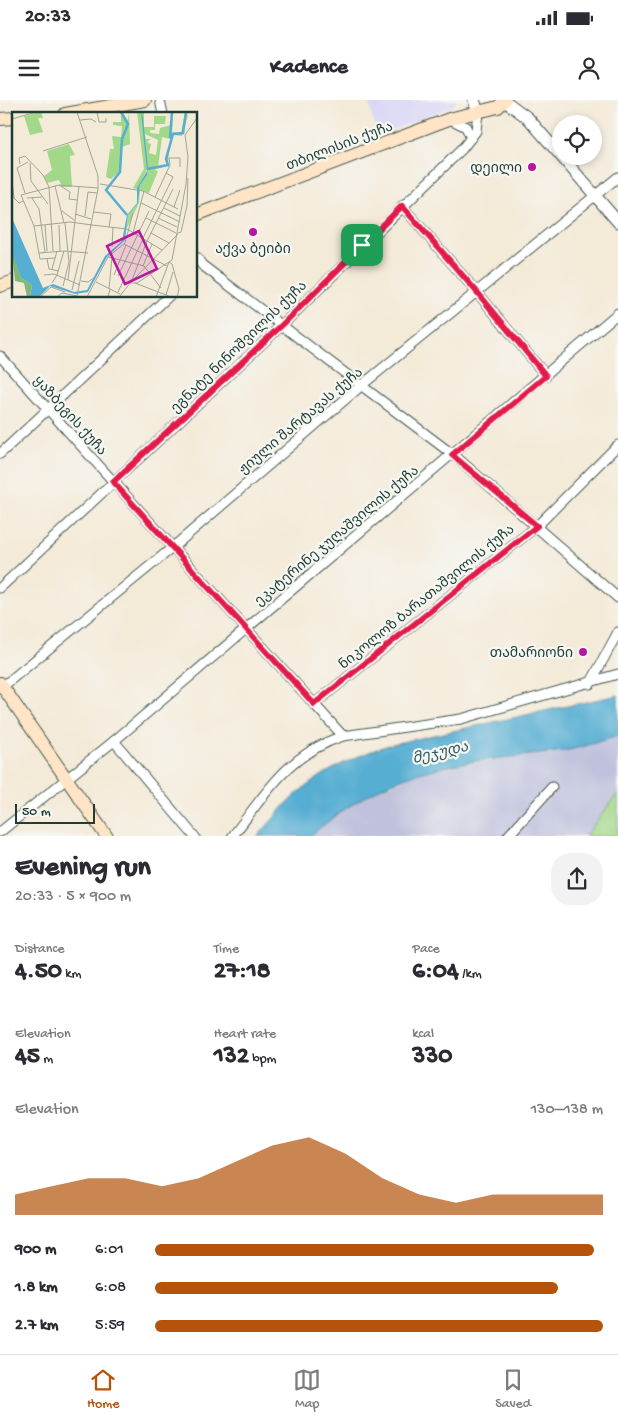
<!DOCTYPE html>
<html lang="en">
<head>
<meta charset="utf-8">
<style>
  body { margin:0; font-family:"Gochi Hand","Noto Sans Georgian",sans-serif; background:#f2f2f3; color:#2b2b33; height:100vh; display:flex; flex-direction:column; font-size:19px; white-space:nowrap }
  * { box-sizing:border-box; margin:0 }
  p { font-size:16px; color:#7c7c81 }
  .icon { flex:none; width:28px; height:28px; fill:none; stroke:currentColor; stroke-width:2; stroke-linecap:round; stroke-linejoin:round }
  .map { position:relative; height:736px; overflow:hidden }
  .details { display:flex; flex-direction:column; background:#fff; flex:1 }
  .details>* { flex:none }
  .fabs { position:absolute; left:552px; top:15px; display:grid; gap:10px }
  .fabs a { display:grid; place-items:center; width:50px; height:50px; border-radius:50%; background:#fff; box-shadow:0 2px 8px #0003; font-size:25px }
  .scale { position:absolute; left:15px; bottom:12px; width:80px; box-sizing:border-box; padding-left:5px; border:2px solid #1f3d34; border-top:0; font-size:14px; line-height:18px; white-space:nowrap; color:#1f3d34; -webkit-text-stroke:4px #f6f6f2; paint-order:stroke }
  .pin { position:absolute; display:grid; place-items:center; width:42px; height:42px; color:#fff; margin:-21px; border-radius:10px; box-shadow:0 2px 8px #0006 }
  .round { display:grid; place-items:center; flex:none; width:52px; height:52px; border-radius:20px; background:#f2f2f3 }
  .summary { display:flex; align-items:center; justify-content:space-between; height:85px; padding:0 15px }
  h1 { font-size:28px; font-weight:700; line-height:38px }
  .figures { display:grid; grid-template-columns:repeat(3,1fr); gap:8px; height:85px; padding:5px 15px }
  .figures div { display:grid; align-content:center }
  .figures b { font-size:25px; font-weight:700 }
  .figures small { font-size:14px; font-weight:400 }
  .figures p { font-size:14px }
  .chart { height:140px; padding:10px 15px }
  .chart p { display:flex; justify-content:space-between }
  .chart svg { width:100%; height:90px; margin-top:5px; fill:#b45309; opacity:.7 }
  ul { padding:0 15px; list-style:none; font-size:16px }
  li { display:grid; grid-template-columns:80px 60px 1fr; align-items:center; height:38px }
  li i { height:12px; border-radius:6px; background:#b45309 }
  .status { display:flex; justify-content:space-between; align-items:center; height:35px; padding:0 25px; background:#fff; direction:ltr }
  .status svg { height:14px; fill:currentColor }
  header { display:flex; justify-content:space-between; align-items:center; height:65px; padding:0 15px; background:#fff; font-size:22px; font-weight:700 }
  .tab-bar { display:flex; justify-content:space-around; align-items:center; height:70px; border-top:1px solid #e1e1e2; background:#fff; font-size:14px; color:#7c7c81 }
  .tab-bar a { display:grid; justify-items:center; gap:2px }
  .tab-bar .on { color:#b45309 }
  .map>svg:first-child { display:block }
</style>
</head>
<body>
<div class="status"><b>20:33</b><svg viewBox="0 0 49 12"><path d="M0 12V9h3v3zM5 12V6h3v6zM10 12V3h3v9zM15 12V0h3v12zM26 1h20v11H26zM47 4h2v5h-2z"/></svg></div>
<header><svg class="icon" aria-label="menu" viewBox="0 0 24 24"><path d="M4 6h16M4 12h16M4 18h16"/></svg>Kadence<svg class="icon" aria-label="person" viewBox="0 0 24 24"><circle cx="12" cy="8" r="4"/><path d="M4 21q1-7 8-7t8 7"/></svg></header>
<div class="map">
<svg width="618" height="737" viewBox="0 0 618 737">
  <rect width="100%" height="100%" fill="#f6f6f2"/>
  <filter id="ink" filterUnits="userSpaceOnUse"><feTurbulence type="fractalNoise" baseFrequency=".02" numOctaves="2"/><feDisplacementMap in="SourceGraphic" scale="10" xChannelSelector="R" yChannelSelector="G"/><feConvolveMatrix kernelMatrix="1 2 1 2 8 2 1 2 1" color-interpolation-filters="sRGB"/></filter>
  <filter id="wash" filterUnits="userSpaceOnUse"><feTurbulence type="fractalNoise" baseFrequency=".0096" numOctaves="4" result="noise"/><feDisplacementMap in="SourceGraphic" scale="20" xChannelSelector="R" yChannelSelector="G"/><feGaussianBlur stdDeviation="1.12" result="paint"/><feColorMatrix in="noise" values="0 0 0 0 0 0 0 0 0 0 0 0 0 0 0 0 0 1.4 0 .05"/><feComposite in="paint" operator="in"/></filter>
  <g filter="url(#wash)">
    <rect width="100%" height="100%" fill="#f4ead8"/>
    <path fill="#d9d6f7" d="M368,0H455L456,1L453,6L377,36Z"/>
    <path fill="#c0c2dd" d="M618,636V736L310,737L342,710L369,694L420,673L447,667L566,650Z"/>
    <path fill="#a2d889" stroke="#608a5e" d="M618,693V736H585Z"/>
    <path fill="#56aed3" stroke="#3a7684" d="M618,595V636C600,641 582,648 563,651C507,659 445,660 392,683C361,696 336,715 310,736H258C268,725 278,713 288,702C316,674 356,655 392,644Z"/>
  </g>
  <g filter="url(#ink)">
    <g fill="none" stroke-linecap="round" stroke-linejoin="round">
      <g stroke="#3f574d" stroke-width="11">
        <g id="minor">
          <path d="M160,0L163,14"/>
          <path d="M452,20L466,27L471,38"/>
          <path d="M402,106L477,192L546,276"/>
          <path d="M196,157L202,165L456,357L618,498"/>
          <path d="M0,256L343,636"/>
          <path d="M0,354L169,196"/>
          <path d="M0,488L282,225L462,49L476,31L478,12"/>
          <path d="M590,584L618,532"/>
          <path d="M2,587L172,448L362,285L618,77"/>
          <path d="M314,604L537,426L618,345"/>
          <path d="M114,641L195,737"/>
          <path d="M0,732L114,641L618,213"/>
          <path d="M232,737C266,693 288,654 343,636L461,619L618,574"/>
          <path d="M507,737L552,687"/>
        </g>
      </g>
      <g stroke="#3f574d" stroke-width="13">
        <g id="tertiary">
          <path d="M474,0L478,12"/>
          <path d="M505,1L528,18L561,56"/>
          <path d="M561,56L618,122"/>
        </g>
      </g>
      <g stroke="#3f574d" stroke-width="14">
        <g id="secondary">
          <path d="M65,14L145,0"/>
          <path d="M0,19L14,18"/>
          <path d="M196,115L449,19L498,7L505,0"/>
          <path d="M0,186L14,181"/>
          <path d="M0,583L107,737"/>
        </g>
      </g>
      <use href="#minor" stroke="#fff" stroke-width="9"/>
      <use href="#tertiary" stroke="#fff" stroke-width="11"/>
      <use href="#secondary" stroke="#ffe4c6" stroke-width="12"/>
    </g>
  </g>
  <g fill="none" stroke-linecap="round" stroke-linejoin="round" filter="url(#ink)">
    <g stroke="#fff" stroke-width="10">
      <path id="route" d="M402,106L477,192L546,276L452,355L537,426L314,604L113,382L282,225Z"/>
    </g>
    <use href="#route" stroke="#e11d48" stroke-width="6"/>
  </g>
  <g fill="#b5179e" stroke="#f6f6f2" stroke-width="2">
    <circle cx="532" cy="67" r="5"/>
    <circle cx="253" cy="132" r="5"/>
    <circle cx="583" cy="552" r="5"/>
  </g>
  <g text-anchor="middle" stroke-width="4.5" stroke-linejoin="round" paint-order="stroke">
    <g font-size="14" fill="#1f3d34" stroke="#f6f6f2">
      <text transform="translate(339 45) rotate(-21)" y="5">თბილისის ქუჩა</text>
      <text transform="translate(238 246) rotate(-44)" y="5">ეგნატე ნინოშვილის ქუჩა</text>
      <text transform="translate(71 315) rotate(48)" y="5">ყაზბეგის ქუჩა</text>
      <text transform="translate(300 320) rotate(-40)" y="5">ჟიული შარტავას ქუჩა</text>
      <text transform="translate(336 435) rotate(-40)" y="5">ეკატერინე ჯუღაშვილის ქუჩა</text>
      <text transform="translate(426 496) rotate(-39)" y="5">ნიკოლოზ ბარათაშვილის ქუჩა</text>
    </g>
    <g font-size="14" fill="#1f3d34" stroke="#f6f6f2" text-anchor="end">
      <text x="522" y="72">დეილი</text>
      <text x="253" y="153" text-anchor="middle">აქვა ბეიბი</text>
      <text x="573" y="557">თამარიონი</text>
    </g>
    <g font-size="15" font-style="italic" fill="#305f64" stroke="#f6f6f2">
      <text transform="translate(440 652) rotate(-13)" y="5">მეჯუდა</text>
    </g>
  </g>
  <g transform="translate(12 12)">
    <rect width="185" height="185" fill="#f4ead8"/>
    <path d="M29,0L31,6H26L31,20L18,23L12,4ZM109,0L116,8L117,0L118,32L110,35L107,60L99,67L94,65L98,37H102L100,24L109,25L110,14L101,13V10H109ZM125,0H132V15H138V0V15H142V4H154L153,12H143V18H138V21L147,22L148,16L159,13L161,0L160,26L161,20L169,21L173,0L176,3L170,24L161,23L154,47L156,53L142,58L146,59L137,81L128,78L127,91L115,116L116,103L126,91L128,73L136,59V55L126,77L121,76L132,57ZM133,22L146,28L144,43L137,41L139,32L135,30L139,27H134ZM150,25L158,27L156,53L146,55ZM57,32L63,43L58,44L60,75H50L47,68L35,71L32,64L40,58L35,39Z" fill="#a2d889" fill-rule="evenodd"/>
    <path d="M0,138L9,166L20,173L18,185H15L12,171L3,169Z" fill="#81b875"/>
    <path d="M129,0L131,6L136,56L135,63L128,73L126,91L116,103L113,128L95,145L76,180L63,182L38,174L27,185H18L20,173L9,166L1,143L0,106L31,176L41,172L62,180L75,178L93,144L110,129L115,103L125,91V76L135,59Z" fill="#56aed3"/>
    <path fill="none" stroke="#56aed3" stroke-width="2.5" d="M109,0L116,12L110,27L108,60L94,78L115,103M158,26L160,0M135,57L156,53L154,47L161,22L171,21L174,0"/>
    <path fill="none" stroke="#9fa596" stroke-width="1" d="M85,0L87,10H94V6M0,7L24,0M68,8L79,7L84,10M31,39L75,25M18,51L19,69L36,92M8,52L7,46L13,44L31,63L37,75L41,139M0,69L2,86L7,91L11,89M88,72L131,79L166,97M47,73L58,80L57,87L65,88M43,74L52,111M13,81L5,56L16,50M9,83L22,114L28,147L43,146M9,83L47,73L86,76M143,85L158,53L157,46H168V55M15,86L30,85M20,86L27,97L33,140M129,91L168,110M162,95L168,78M152,96L168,104M50,99L62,108M82,100L99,102L97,115M63,102L79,107M73,104L76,80L85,81M134,106L164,121M146,106L165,115M33,113L35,139M47,113L48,139M80,113L115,117L150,138M22,114L58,110L80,113M121,121L132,79M139,121L157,131M166,121L169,120L175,94L176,66M131,126L161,65L154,61M112,132L155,154M100,135L101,115M27,141L52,139L76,141M96,145L132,154L149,176M35,147L37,157L47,159M160,152L167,177L165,185M131,154L140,132M40,157L45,139M32,163L42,162L68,173M102,163L114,133M106,164L137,99M56,168L67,74M120,168L135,129L161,77M69,169L76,170L83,165M84,170L98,177M119,170L166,122M40,171L45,163L52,139M118,171H125L160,148L174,72L176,45L173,23L185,6M123,171L159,185M51,174L57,150L53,111M97,177L100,145M60,178L67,149M106,180L131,127M154,183L161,160M28,185L39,175L53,180M45,185L50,181L65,184L86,77V64L65,0M75,185L96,145L113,131L121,101M96,185L98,177L108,182M107,185L119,170M144,185L157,150L160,152"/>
    <path fill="#b5179e" fill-opacity="0.15" stroke="#b5179e" stroke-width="2.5" d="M127,119L145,157L113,172L95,134Z"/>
    <rect width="185" height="185" fill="none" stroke="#1f3d34" stroke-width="2.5"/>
  </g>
</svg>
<div class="fabs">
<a><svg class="icon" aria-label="locate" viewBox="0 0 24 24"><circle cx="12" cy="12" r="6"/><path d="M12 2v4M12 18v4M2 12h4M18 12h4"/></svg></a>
</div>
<div class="scale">50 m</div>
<div class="pin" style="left:362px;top:145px;background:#1e9e55"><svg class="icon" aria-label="arrive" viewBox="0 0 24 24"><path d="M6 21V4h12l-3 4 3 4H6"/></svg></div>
</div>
<section class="details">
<div class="summary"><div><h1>Evening run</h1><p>20:33 · 5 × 900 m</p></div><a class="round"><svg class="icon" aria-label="share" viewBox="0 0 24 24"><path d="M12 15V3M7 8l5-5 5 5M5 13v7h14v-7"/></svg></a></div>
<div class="figures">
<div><p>Distance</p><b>4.50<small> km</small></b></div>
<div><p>Time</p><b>27:18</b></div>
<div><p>Pace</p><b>6:04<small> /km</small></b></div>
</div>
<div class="figures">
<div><p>Elevation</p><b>45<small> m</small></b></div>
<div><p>Heart rate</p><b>132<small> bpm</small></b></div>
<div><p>kcal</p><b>330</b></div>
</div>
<div class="chart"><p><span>Elevation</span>130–138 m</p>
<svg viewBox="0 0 160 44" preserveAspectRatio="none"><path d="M0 44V34L10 30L20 26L30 26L40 30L50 26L60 18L70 10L80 6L90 14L100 26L110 34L120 38L130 34L140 34L150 34L160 34V44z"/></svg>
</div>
<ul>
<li><b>900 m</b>6:01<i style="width:98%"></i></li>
<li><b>1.8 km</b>6:08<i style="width:90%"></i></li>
<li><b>2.7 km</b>5:59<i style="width:100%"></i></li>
</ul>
</section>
<nav class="tab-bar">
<a class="on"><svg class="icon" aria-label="home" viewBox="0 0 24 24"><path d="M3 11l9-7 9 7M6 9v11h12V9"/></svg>Home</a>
<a><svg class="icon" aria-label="map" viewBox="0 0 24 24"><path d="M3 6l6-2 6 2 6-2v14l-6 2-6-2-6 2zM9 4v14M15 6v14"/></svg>Map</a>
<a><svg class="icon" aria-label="saved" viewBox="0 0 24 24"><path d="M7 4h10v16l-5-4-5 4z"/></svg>Saved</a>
</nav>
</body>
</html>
